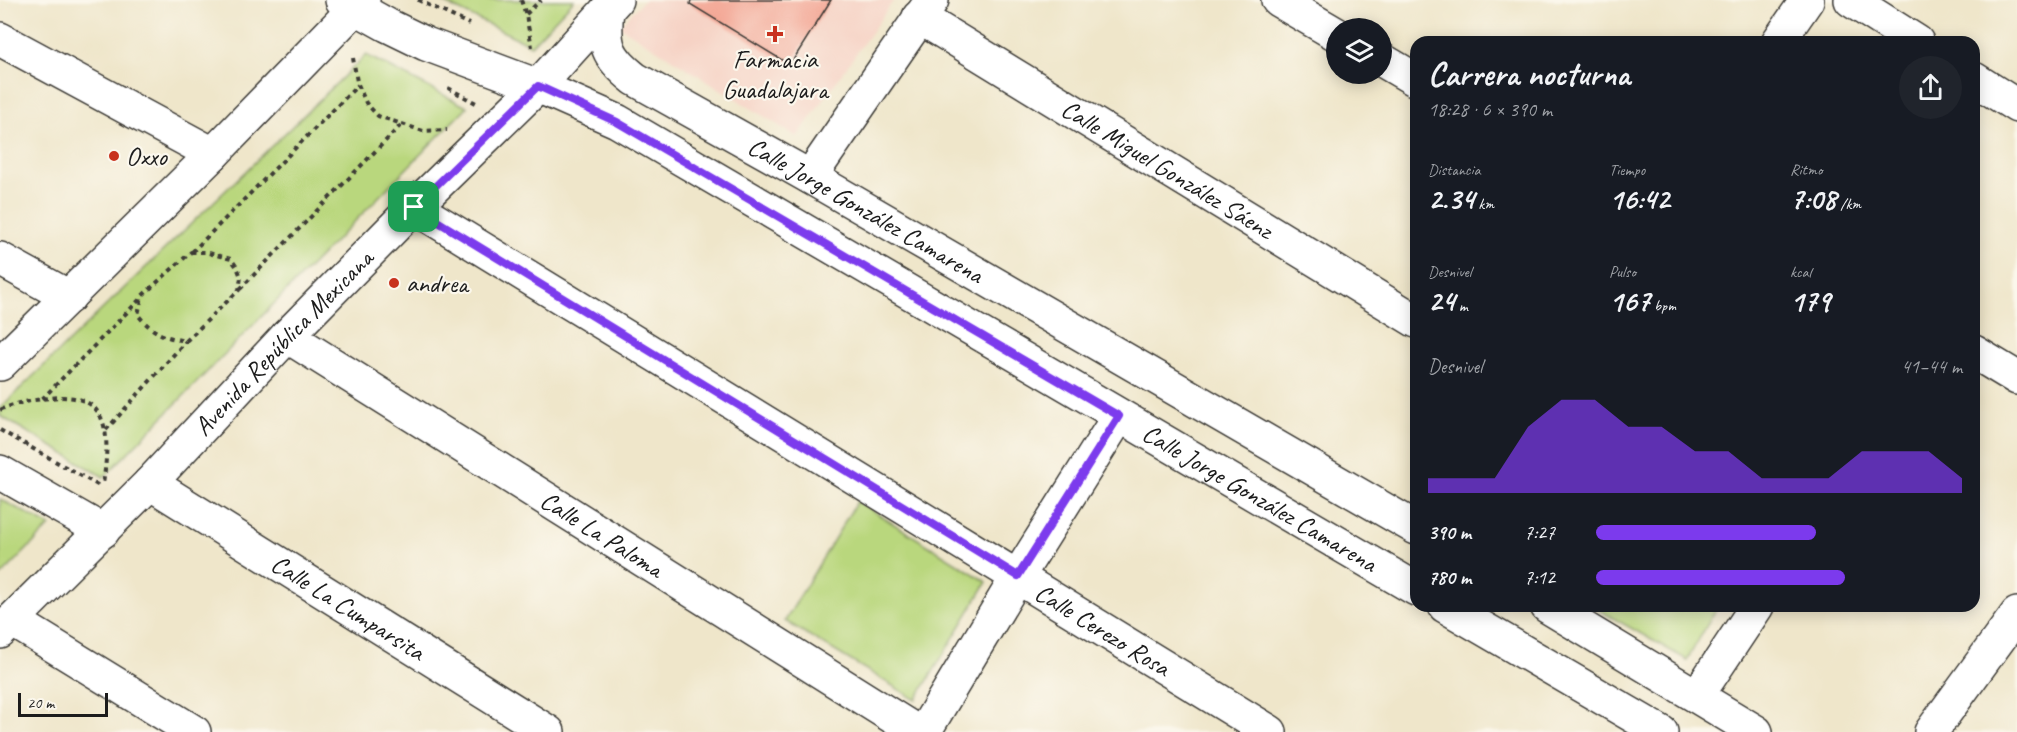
<!DOCTYPE html>
<html lang="es">
<head>
<meta charset="utf-8">
<style>
  body { margin:0; font-family:Caveat,sans-serif; background:#20242c; color:#f1f3f6; height:100vh; display:flex; flex-direction:column; font-size:22px; white-space:nowrap }
  * { box-sizing:border-box; margin:0 }
  p { font-size:20px; color:#9ea1a6 }
  .icon { flex:none; width:33px; height:33px; fill:none; stroke:currentColor; stroke-width:2; stroke-linecap:round; stroke-linejoin:round }
  .map { position:relative; flex:1; overflow:hidden }
  .sheet { position:absolute; left:1410px; top:36px; width:570px; height:576px; display:flex; flex-direction:column; background:#171b24; border-radius:18px; box-shadow:0 3px 15px #0003 }
  .sheet>* { flex:none }
  .fabs { position:absolute; left:1326px; top:18px; display:grid; gap:12px }
  .fabs a { display:grid; place-items:center; width:66px; height:66px; border-radius:50%; background:#171b24; box-shadow:0 3px 15px #0003; font-size:30px }
  .scale { position:absolute; left:18px; bottom:15px; width:90px; box-sizing:border-box; padding-left:6px; border:3px solid #1c1c1c; border-top:0; font-size:16px; line-height:21px; white-space:nowrap; color:#1c1c1c; -webkit-text-stroke:4px #fbf7ec; paint-order:stroke }
  .pin { position:absolute; display:grid; place-items:center; width:51px; height:51px; color:#fff; margin:-26px; border-radius:12px; box-shadow:0 3px 9px #0006 }
  .round { display:grid; place-items:center; flex:none; width:63px; height:63px; border-radius:32px; background:#20242c }
  .headline { display:flex; align-items:center; justify-content:space-between; height:102px; padding:0 18px }
  h1 { font-size:33px; font-weight:700; line-height:45px }
  .stats { display:grid; grid-template-columns:repeat(3,1fr); gap:9px; height:102px; padding:6px 18px }
  .stats div { display:grid; align-content:center }
  .stats b { font-size:30px; font-weight:700 }
  .stats small { font-size:16px; font-weight:400 }
  .stats p { font-size:16px }
  .chart { height:168px; padding:12px 18px }
  .chart p { display:flex; justify-content:space-between }
  .chart svg { width:100%; height:108px; margin-top:6px; fill:#7c3aed; opacity:.7 }
  ul { padding:0 18px; list-style:none; font-size:20px }
  li { display:grid; grid-template-columns:96px 72px 1fr; align-items:center; height:45px }
  li i { height:15px; border-radius:8px; background:#7c3aed }
  .map>svg:first-child { display:block }
</style>
</head>
<body>
<div class="map">
<svg width="2017" height="732" viewBox="0 0 2017 732">
  <rect width="100%" height="100%" fill="#fbf7ec"/>
  <filter id="ink" filterUnits="userSpaceOnUse"><feTurbulence type="fractalNoise" baseFrequency=".0167" numOctaves="2"/><feDisplacementMap in="SourceGraphic" scale="12" xChannelSelector="R" yChannelSelector="G"/><feConvolveMatrix kernelMatrix="1 2 1 2 8 2 1 2 1" color-interpolation-filters="sRGB"/></filter>
  <filter id="wash" filterUnits="userSpaceOnUse"><feTurbulence type="fractalNoise" baseFrequency=".008" numOctaves="4" result="noise"/><feDisplacementMap in="SourceGraphic" scale="24" xChannelSelector="R" yChannelSelector="G"/><feGaussianBlur stdDeviation="1.35" result="paint"/><feColorMatrix in="noise" values="0 0 0 0 0 0 0 0 0 0 0 0 0 0 0 0 0 1.4 0 .05"/><feComposite in="paint" operator="in"/></filter>
  <g filter="url(#wash)">
    <rect width="100%" height="100%" fill="#efe6ca"/>
    <path fill="#f6d2c4" d="M644,0H894L797,137L619,26Z"/>
    <g fill="#b9d77d" stroke="#6a7a4c" stroke-width="1.5">
      <path d="M438,0H574L531,45Z"/>
      <path d="M366,55L467,107L104,477L0,416V408Z"/>
      <path d="M0,499L50,526L0,577Z"/>
      <path d="M857,501L987,582L916,700L785,621Z"/>
      <path d="M1592,606H1718L1687,660Z"/>
    </g>
    <g id="blocks">
      <path fill="#f3a290" d="M691,0H831L790,65L690,4Z"/>
    </g>
  </g>
  <g filter="url(#ink)">
    <use href="#blocks" fill-opacity="0" stroke="#3c3a36" stroke-width="1.5"/>
    <g fill="none" stroke-linecap="round" stroke-linejoin="round">
      <g stroke="#3c3a36" stroke-width="36">
        <g id="minor">
          <path d="M1278,0L1336,34"/>
          <path d="M1851,0L1917,42"/>
          <path id="s1" d="M919,17L1416,321"/>
          <path d="M0,39L213,154"/>
          <path d="M1778,42L1807,0"/>
          <path d="M1382,60L1416,80"/>
          <path d="M1974,79L2017,106"/>
          <path d="M810,177L932,0"/>
          <path id="s2" d="M414,207L1270,732"/>
          <path d="M0,259L69,297"/>
          <path id="s3" d="M287,336L917,732"/>
          <path d="M1974,352L2017,378"/>
          <path d="M0,472L103,531"/>
          <path id="s4" d="M150,483L548,732"/>
          <path d="M12,620L194,732"/>
          <path d="M1697,696L1757,606"/>
          <path d="M924,732L1018,576L1119,416"/>
          <path d="M1931,732L2017,614"/>
        </g>
      </g>
      <g stroke="#3c3a36" stroke-width="36">
        <g id="tertiary">
          <path id="s5" d="M342,0L387,25L426,44L538,86L617,121L1416,589"/>
          <path id="s6" d="M607,10C603,45 607,57 635,79L810,177L1416,528"/>
          <path d="M1445,606L1661,732"/>
          <path d="M1547,606L1756,732"/>
        </g>
      </g>
      <g stroke="#3c3a36" stroke-width="36">
        <g id="secondary">
          <path d="M0,364L213,154L363,0"/>
          <path id="s7" d="M0,632L150,483L287,336L414,207L538,86L616,0"/>
        </g>
      </g>
      <g stroke="#3c3a36" stroke-width="4" stroke-dasharray="4.5 4.5" stroke-linecap="butt">
        <path d="M418,0L469,24"/>
        <path d="M521,0L526,15L532,47"/>
        <path d="M526,14L541,0"/>
        <path d="M353,58L357,82L366,103L378,116L423,131L447,130"/>
        <path d="M448,88L476,103"/>
        <path d="M191,252H205L231,259L237,267L241,277L239,290L186,341C163,337 153,333 138,315L142,296Z"/>
        <path d="M192,252L358,85"/>
        <path d="M240,289L402,124"/>
        <path d="M42,399L142,297"/>
        <path d="M0,410C15,403 33,400 50,398C112,390 110,438 103,484"/>
        <path d="M0,430L101,487"/>
        <path d="M106,430L186,341"/>
      </g>
      <use href="#minor" stroke="#fff" stroke-width="33"/>
      <use href="#tertiary" stroke="#fff" stroke-width="33"/>
      <use href="#secondary" stroke="#fff" stroke-width="33"/>
    </g>
  </g>
  <g fill="none" stroke-linecap="round" stroke-linejoin="round" filter="url(#ink)">
    <g stroke="#fff" stroke-width="12">
      <path id="route" d="M538,86L617,122L1119,416L1018,576L414,207Z"/>
    </g>
    <use href="#route" stroke="#7c3aed" stroke-width="8"/>
  </g>
  <g fill="#c8321e" stroke="#fbf7ec" stroke-width="2">
    <path d="M772 25h6v6h6v6h-6v6h-6v-6h-6v-6h6z"/>
    <circle cx="114" cy="156" r="6"/>
    <circle cx="394" cy="283" r="6"/>
  </g>
  <g text-anchor="middle" stroke-width="4.5" stroke-linejoin="round" paint-order="stroke">
    <g font-size="26" fill="#1c1c1c" stroke="#fbf7ec" text-anchor="start">
      <text x="775" y="68" text-anchor="middle">Farmacia<tspan x="775" dy="30">Guadalajara</tspan></text>
      <text x="126" y="165">Oxxo</text>
      <text x="406" y="292">andrea</text>
    </g>
    <g font-size="26" fill="#1c1c1c" stroke="#fbf7ec">
      <text dy="9" stroke="none"><textPath href="#s1" startOffset="291">Calle Miguel González Sáenz</textPath></text>
      <text dy="9" stroke="none"><textPath href="#s6" startOffset="345">Calle Jorge González Camarena</textPath></text>
      <text dy="9" stroke="none"><textPath href="#s7" startOffset="405">Avenida República Mexicana</textPath></text>
      <text dy="9" stroke="none"><textPath href="#s5" startOffset="1046">Calle Jorge González Camarena</textPath></text>
      <text dy="9" stroke="none"><textPath href="#s3" startOffset="372">Calle La Paloma</textPath></text>
      <text dy="9" stroke="none"><textPath href="#s4" startOffset="234">Calle La Cumparsita</textPath></text>
      <text dy="9" stroke="none"><textPath href="#s2" startOffset="808">Calle Cerezo Rosa</textPath></text>
    </g>
  </g>
</svg>
<div class="fabs">
<a><svg class="icon" aria-label="layers" viewBox="0 0 24 24"><path d="M12 4l9 5-9 5-9-5zM3 14l9 5 9-5"/></svg></a>
</div>
<div class="scale">20 m</div>
<div class="pin" style="left:414px;top:207px;background:#1e9e55"><svg class="icon" aria-label="arrive" viewBox="0 0 24 24"><path d="M6 21V4h12l-3 4 3 4H6"/></svg></div>
<section class="sheet">
<div class="headline"><div><h1>Carrera nocturna</h1><p>18:28 · 6 × 390 m</p></div><a class="round"><svg class="icon" aria-label="share" viewBox="0 0 24 24"><path d="M12 15V3M7 8l5-5 5 5M5 13v7h14v-7"/></svg></a></div>
<div class="stats">
<div><p>Distancia</p><b>2.34<small> km</small></b></div>
<div><p>Tiempo</p><b>16:42</b></div>
<div><p>Ritmo</p><b>7:08<small> /km</small></b></div>
</div>
<div class="stats">
<div><p>Desnivel</p><b>24<small> m</small></b></div>
<div><p>Pulso</p><b>167<small> bpm</small></b></div>
<div><p>kcal</p><b>179</b></div>
</div>
<div class="chart"><p><span>Desnivel</span>41–44 m</p>
<svg viewBox="0 0 160 44" preserveAspectRatio="none"><path d="M0 44V38L10 38L20 38L30 17L40 6L50 6L60 17L70 17L80 27L90 27L100 38L110 38L120 38L130 27L140 27L150 27L160 38V44z"/></svg>
</div>
<ul>
<li><b>390 m</b>7:27<i style="width:60%"></i></li>
<li><b>780 m</b>7:12<i style="width:68%"></i></li>
</ul>
</section>
</div>
</body>
</html>
